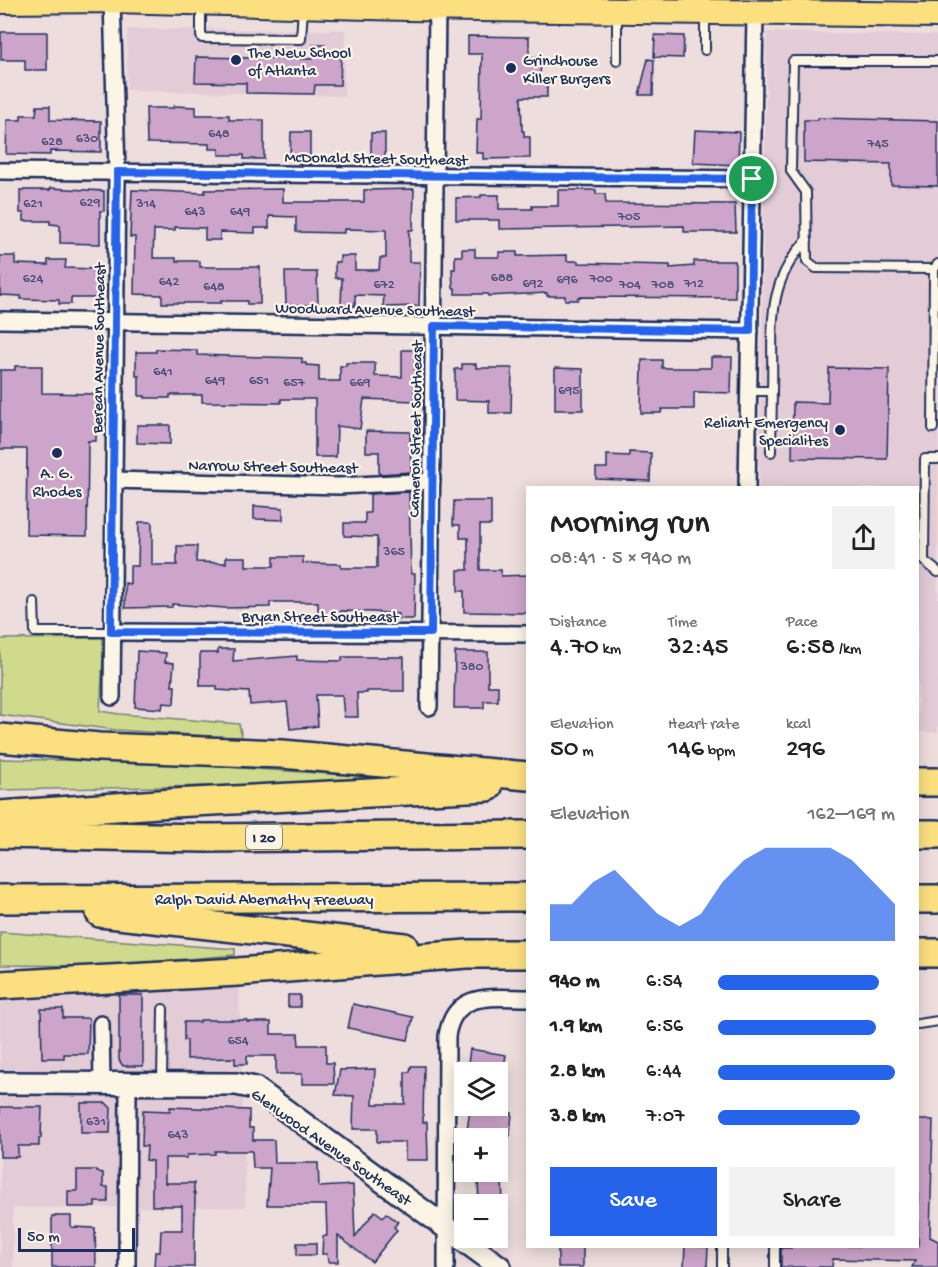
<!DOCTYPE html>
<html lang="en">
<head>
<meta charset="utf-8">
<style>
  body { margin:0; font-family:"Gochi Hand",sans-serif; background:#f2f2f2; color:#222; height:100vh; display:flex; flex-direction:column; font-size:22px; white-space:nowrap }
  * { box-sizing:border-box; margin:0 }
  p { font-size:20px; color:#767676 }
  .icon { flex:none; width:33px; height:33px; fill:none; stroke:currentColor; stroke-width:2; stroke-linecap:round; stroke-linejoin:round }
  .map { position:relative; flex:1; overflow:hidden }
  .details { position:absolute; left:526px; top:486px; width:393px; height:762px; display:flex; flex-direction:column; background:#fff; border-radius:0px; box-shadow:0 3px 15px #0003 }
  .details>* { flex:none }
  .buttons { position:absolute; left:454px; top:1062px; display:grid; gap:12px }
  .buttons a { display:grid; place-items:center; width:54px; height:54px; border-radius:0px; background:#fff; box-shadow:0 3px 15px #0003; font-size:30px }
  .scale { position:absolute; left:18px; bottom:15px; width:117px; box-sizing:border-box; padding-left:6px; border:3px solid #1b2f5e; border-top:0; font-size:16px; line-height:21px; white-space:nowrap; color:#1b2f5e; -webkit-text-stroke:4px #fcf5e5; paint-order:stroke }
  .pin { position:absolute; display:grid; place-items:center; width:51px; height:51px; color:#fff; margin:-26px; border:3px solid #fff; border-radius:50%; box-shadow:0 2px 6px #0007 }
  .round { display:grid; place-items:center; flex:none; width:63px; height:63px; border-radius:0px; background:#f2f2f2 }
  .summary { display:flex; align-items:center; justify-content:space-between; height:102px; padding:0 24px }
  h1 { font-size:33px; font-weight:600; line-height:45px }
  .stats { display:grid; grid-template-columns:repeat(3,1fr); gap:9px; height:102px; padding:6px 24px }
  .stats div { display:grid; align-content:center }
  .stats b { font-size:26px; font-weight:600 }
  .stats small { font-size:16px; font-weight:400 }
  .stats p { font-size:16px }
  .chart { height:168px; padding:12px 24px }
  .chart p { display:flex; justify-content:space-between }
  .chart svg { width:100%; height:108px; margin-top:6px; fill:#2563eb; opacity:.7 }
  .primary-button { display:flex; gap:12px; margin-top:auto; padding:12px 24px }
  .primary-button a { flex:1; height:69px; border-radius:0px; background:#2563eb; color:#fff; font-size:24px; font-weight:600; line-height:69px; text-align:center }
  .primary-button a+a { background:#f2f2f2; color:#222 }
  ul { padding:0 24px; list-style:none; font-size:20px }
  li { display:grid; grid-template-columns:96px 72px 1fr; align-items:center; height:45px }
  li i { height:15px; border-radius:8px; background:#2563eb }
  .map>svg:first-child { display:block }
</style>
</head>
<body>
<div class="map">
<svg width="938" height="1267" viewBox="0 0 938 1267">
  <rect width="100%" height="100%" fill="#edd"/>
  <filter id="ink" filterUnits="userSpaceOnUse"><feTurbulence type="fractalNoise" baseFrequency=".0167" numOctaves="2"/><feDisplacementMap in="SourceGraphic" scale="12" xChannelSelector="R" yChannelSelector="G"/><feConvolveMatrix kernelMatrix="1 2 1 2 8 2 1 2 1" color-interpolation-filters="sRGB"/></filter>
  <g filter="url(#ink)">
    <g fill="#e4ccd7">
      <path d="M127,29L345,30L344,96L127,90Z"/>
      <path d="M767,32L938,35V732H918V488H759Z"/>
      <path d="M239,985L246,1207L13,1208V1267H0V998Z"/>
    </g>
    <g fill="#cfda8d" stroke="#758476" stroke-width="1.5">
      <path d="M104,638L100,711L119,714L239,724L242,738L116,730L0,715V639Z"/>
      <path d="M0,759L148,762L365,776V783L0,790Z"/>
      <path d="M0,932L235,949V955L101,966L0,965Z"/>
    </g>
    <g fill="#cda4ca" stroke="#1b2f5e" stroke-width="1.5">
      <path d="M1,32H47V70H25V60H1Z"/>
      <path d="M655,35L684,36L683,58L654,57Z"/>
      <path d="M468,36L529,37V57H541L540,78H547V97H521L522,131H524V137H530V158L483,159V153H476L477,119H481L482,54H468Z"/>
      <path d="M313,45H325V57H341L340,85H315L314,94L246,93V83L195,82L196,57L313,59Z"/>
      <path d="M648,59L654,60L653,95H639Z"/>
      <path d="M37,106H50V120L101,121V152L50,151V155L6,154L7,120H21V115H36Z"/>
      <path d="M174,106L196,107V115H229V120H264V159H244V155H219V149H209V144L147,143L146,108H174Z"/>
      <path d="M818,118L938,121V186L891,185V164L804,162V120H818Z"/>
      <path d="M695,130L739,132L738,165L693,163Z"/>
      <path d="M291,132H310V164L298,163V155H290Z"/>
      <path d="M371,133H385V163L371,162Z"/>
      <path d="M50,188L104,191V211H100V244L60,243V225L50,224V221H24V213H20V190H50Z"/>
      <path d="M283,189V202H364V190L414,189L413,230H409V262H420L419,306L383,307L384,296L355,295V306H341L342,278H335V262H340V256H355V270H379L380,258H386V230L344,229V233L296,232V217L269,216V228H255V233L220,232V240H205V228L175,227V230H154L153,258H176V261H200V267H260V304H247V301H221V303H162V295L134,294L135,237H130L132,190L205,193V190Z"/>
      <path d="M558,190H596V194H605L606,203L735,204L736,232H684V226L499,229V220H456V198L481,197V195H499V209H532V206H558Z"/>
      <path d="M462,249H475V257H499V252H517V256L567,255V261H578V263L670,265V268L694,266V261H735V298L578,297V300H565V296H547V293L488,296V294H455V288H453L452,269H455V256H462Z"/>
      <path d="M0,256H15V264L48,265V260H66L65,268L94,269L93,273H102V298H71V304H59V300L21,299V296L0,295Z"/>
      <path d="M285,272H317L318,305H286Z"/>
      <path d="M156,349L197,350V355L302,358V363H306V365L319,366V381H340V366H346V363H375V376L402,377V350H415L414,401L364,399L360,429L337,426L336,457H315V399H281V403L202,402V395H170V398H145V396H139V376H136V352H156Z"/>
      <path d="M711,357H732L731,393L694,392V409H662L661,413H641L642,360H662V368H711Z"/>
      <path d="M462,364H476V368H512L511,413H489V401L455,400V369H462Z"/>
      <path d="M15,366H42V393L97,394L96,441H88L87,536L26,535L27,449H0V370H15Z"/>
      <path d="M555,368L583,369V410H555Z"/>
      <path d="M829,368L889,369L887,459L792,458L793,402L828,403Z"/>
      <path d="M137,425H170V444L137,443Z"/>
      <path d="M366,431L410,432L411,472L379,474V452H366Z"/>
      <path d="M629,452L651,453L650,481L596,479V468H607V455L629,456Z"/>
      <path d="M409,492L411,574H415L414,619H398V614L373,612L341,611L340,615H318V602H270V607L225,608L172,604V607L125,608V583L130,584V566H138L139,522H152V565H177V546H197L196,562L226,563V557H246V566H274V557H303V563L341,564V568H377V537L344,536V523H365V513H370V494Z"/>
      <path d="M454,501H491V525H480V570H501V576L528,575V613L464,612V591H458V570H468V538H460V525H453Z"/>
      <path d="M254,506L283,508V520L254,519Z"/>
      <path d="M218,649H234L233,661L297,656V660L342,661V657H404V691H367V693H357L358,717H344L342,695H316L318,726L290,729L287,702L250,705L249,692L217,690V686H200V653H218Z"/>
      <path d="M137,651L166,653L165,662L174,663L172,686H175L174,704L163,703L162,709L135,707Z"/>
      <path d="M455,652H488V686H498V701H484V708H454Z"/>
      <path d="M119,995H143V1066H123L119,1060Z"/>
      <rect x="288" y="995" width="12" height="12"/>
      <path d="M353,1004L413,1017L408,1040L348,1028Z"/>
      <path d="M41,1009H63V1018H89L88,1054H64V1058H42Z"/>
      <path d="M200,1020H247V1022H271V1034H298L299,1045H326V1063H333L334,1084H302V1074H276V1056H247V1064H235V1058L187,1059V1040H184V1022H200Z"/>
      <path d="M470,1049L506,1055L503,1072L467,1071Z"/>
      <path d="M411,1066H424L423,1122H427L428,1160H405V1142H377V1129H353L354,1096L335,1095L340,1070L375,1069L373,1104H405V1072H410Z"/>
      <path d="M81,1103H106L111,1108L110,1133H81Z"/>
      <path d="M0,1107H42L41,1138H39V1146H18V1157H0Z"/>
      <path d="M170,1107L249,1110V1128H253V1140H274L275,1163H318L319,1187L353,1185L355,1237L375,1211L383,1217L386,1213L398,1222L394,1227L397,1230L372,1262L338,1236V1262H328L327,1254H322L323,1236H327L326,1205H267L270,1168H253L252,1151H215V1154L187,1155V1158H165V1183H194V1193H195L194,1267H154L155,1252H160L161,1230H182V1206H152V1161L146,1160L147,1146H142L143,1110L170,1111Z"/>
      <path d="M470,1109L512,1113L510,1136L467,1131Z"/>
      <path d="M918,1120H933L930,1237L938,1241V1267H912L915,1261L833,1259L832,1267H781V1248H791V1246H918Z"/>
      <path d="M77,1170H97V1172L103,1173V1187H108V1202H95V1207H68V1191H77Z"/>
      <path d="M502,1180L503,1204H479L478,1181Z"/>
      <path d="M52,1216H71V1227L95,1228L96,1267H52Z"/>
      <rect x="297" y="1243" width="19" height="12"/>
      <rect x="558" y="1246" width="25" height="21"/>
      <path d="M685,1246L708,1247L707,1267H684Z"/>
    </g>
    <g fill="none" stroke-linecap="round" stroke-linejoin="round">
      <g stroke="#1b2f5e" stroke-width="12">
        <g id="lane">
          <path d="M201,4V36L202,38L301,39L303,8"/>
          <path d="M617,15V61"/>
          <path d="M705,16V50"/>
          <path d="M934,269L816,268L807,261L806,192L791,171L793,61H938"/>
          <path d="M749,391H772C774,333 763,286 807,240"/>
          <path d="M933,428L934,269L938,264"/>
          <path d="M771,452L772,391"/>
          <path d="M938,459H925L924,561L938,572"/>
          <path d="M34,602L35,632H111"/>
          <path d="M918,1024L938,1021"/>
          <path d="M162,1082L163,1009"/>
          <path d="M722,1267V1246"/>
          <path d="M775,1267V1246"/>
        </g>
      </g>
      <g stroke="#1b2f5e" stroke-width="20">
        <g id="street">
          <path d="M112,0L117,172L112,697"/>
          <path d="M0,171L752,179"/>
          <path d="M0,320L750,331"/>
          <path d="M113,480L339,486L432,481"/>
          <path d="M747,488L755,13"/>
          <path d="M111,632L528,634"/>
          <path d="M429,707L437,8"/>
          <path d="M101,1024L102,1084"/>
          <path d="M127,1267L128,1084"/>
          <path d="M446,1267L447,1036C454,990 492,998 528,998"/>
        </g>
      </g>
      <g stroke="#1b2f5e" stroke-width="26">
        <path id="secondary" d="M0,1083L236,1084L255,1088L500,1267"/>
      </g>
      <g stroke="#1b2f5e" stroke-width="28">
        <path id="primary" d="M0,1L112,0L407,8L938,15"/>
      </g>
      <g stroke="#1b2f5e" stroke-width="32">
        <g id="highway">
          <path d="M0,738L99,747L282,754L528,776"/>
          <path d="M918,782H938"/>
          <path d="M0,815L173,803L488,787"/>
          <path d="M0,834L205,838L528,835"/>
          <path d="M918,834H938"/>
          <path d="M0,899L528,897"/>
          <path d="M918,899H938"/>
          <path d="M100,913L404,947"/>
          <path d="M918,953H938"/>
          <path d="M0,985L238,972L467,954H528"/>
        </g>
      </g>
      <use href="#lane" stroke="#fcf5e5" stroke-width="8"/>
      <use href="#street" stroke="#fcf5e5" stroke-width="15"/>
      <use href="#secondary" stroke="#fcf5e5" stroke-width="21"/>
      <use href="#primary" stroke="#fce080" stroke-width="24"/>
      <use href="#highway" stroke="#fce080" stroke-width="27"/>
    </g>
  </g>
  <g fill="none" stroke-linecap="round" stroke-linejoin="round" filter="url(#ink)">
    <g stroke="#fff" stroke-width="12">
      <path id="route" d="M117,172L752,179L750,331L434,326L431,633L111,632Z"/>
    </g>
    <use href="#route" stroke="#2563eb" stroke-width="8"/>
  </g>
  <g fill="#1b2f5e" stroke="#fcf5e5" stroke-width="2">
    <circle cx="236" cy="60" r="6"/>
    <circle cx="511" cy="68" r="6"/>
    <circle cx="840" cy="430" r="6"/>
    <circle cx="57" cy="453" r="6"/>
  </g>
  <g text-anchor="middle" stroke-width="4.5" stroke-linejoin="round" paint-order="stroke">
    <g font-size="14" fill="#484c79">
      <text x="219" y="137">648</text>
      <text x="87" y="142">630</text>
      <text x="52" y="145">628</text>
      <text x="878" y="147">745</text>
      <text x="90" y="206">629</text>
      <text x="33" y="207">621</text>
      <text x="146" y="207">314</text>
      <text x="195" y="215">643</text>
      <text x="240" y="215">649</text>
      <text x="629" y="220">705</text>
      <text x="502" y="281">688</text>
      <text x="33" y="282">624</text>
      <text x="601" y="282">700</text>
      <text x="567" y="283">696</text>
      <text x="169" y="285">642</text>
      <text x="533" y="287">692</text>
      <text x="694" y="287">712</text>
      <text x="384" y="288">672</text>
      <text x="630" y="288">704</text>
      <text x="663" y="288">708</text>
      <text x="214" y="290">648</text>
      <text x="163" y="375">641</text>
      <text x="215" y="384">649</text>
      <text x="259" y="384">651</text>
      <text x="294" y="386">657</text>
      <text x="360" y="386">669</text>
      <text x="569" y="394">695</text>
      <text x="394" y="555">365</text>
      <text x="472" y="670">380</text>
      <text x="238" y="1044">654</text>
      <text x="96" y="1125">631</text>
      <text x="178" y="1138">643</text>
    </g>
    <rect fill="#fcf5e5" stroke="#5e6a86" stroke-width="1.5" x="246" y="825" width="36" height="24" rx="4.5"/>
    <g font-size="15" font-weight="bold" fill="#1b2f5e">
      <text x="264" y="842">I 20</text>
    </g>
    <g font-size="16" fill="#1b2f5e" stroke="#fcf5e5" text-anchor="start">
      <text x="248" y="57">The New School<tspan x="248" dy="18">of Atlanta</tspan></text>
      <text x="523" y="65">Grindhouse<tspan x="523" dy="18">Killer Burgers</tspan></text>
      <text x="828" y="427" text-anchor="end">Reliant Emergency<tspan x="828" dy="18">Specialites</tspan></text>
      <text x="57" y="478" text-anchor="middle">A. G.<tspan x="57" dy="18">Rhodes</tspan></text>
    </g>
    <g font-size="16" fill="#1b2f5e" stroke="#fcf5e5">
      <text transform="translate(376 157) rotate(1)" y="6">McDonald Street Southeast</text>
      <text transform="translate(375 308) rotate(1)" y="6">Woodward Avenue Southeast</text>
      <text transform="translate(97 348) rotate(-89)" y="6">Berean Avenue Southeast</text>
      <text transform="translate(414 429) rotate(-89)" y="6">Cameron Street Southeast</text>
      <text transform="translate(273 465) rotate(1)" y="6">Narrow Street Southeast</text>
      <text x="320" y="621">Bryan Street Southeast</text>
      <text x="264" y="904">Ralph David Abernathy Freeway</text>
      <text transform="translate(332 1146) rotate(35)" y="6">Glenwood Avenue Southeast</text>
    </g>
  </g>
</svg>
<div class="buttons">
<a><svg class="icon" aria-label="layers" viewBox="0 0 24 24"><path d="M12 4l9 5-9 5-9-5zM3 14l9 5 9-5"/></svg></a>
<a>+</a>
<a>−</a>
</div>
<div class="scale">50 m</div>
<div class="pin" style="left:752px;top:179px;background:#1e9e55"><svg class="icon" aria-label="arrive" viewBox="0 0 24 24"><path d="M6 21V4h12l-3 4 3 4H6"/></svg></div>
<section class="details">
<div class="summary"><div><h1>Morning run</h1><p>08:41 · 5 × 940 m</p></div><a class="round"><svg class="icon" aria-label="share" viewBox="0 0 24 24"><path d="M12 15V3M7 8l5-5 5 5M5 13v7h14v-7"/></svg></a></div>
<div class="stats">
<div><p>Distance</p><b>4.70<small> km</small></b></div>
<div><p>Time</p><b>32:45</b></div>
<div><p>Pace</p><b>6:58<small> /km</small></b></div>
</div>
<div class="stats">
<div><p>Elevation</p><b>50<small> m</small></b></div>
<div><p>Heart rate</p><b>146<small> bpm</small></b></div>
<div><p>kcal</p><b>296</b></div>
</div>
<div class="chart"><p><span>Elevation</span>162–169 m</p>
<svg viewBox="0 0 160 44" preserveAspectRatio="none"><path d="M0 44V29L10 29L20 20L30 15L40 24L50 33L60 38L70 33L80 20L90 11L100 6L110 6L120 6L130 6L140 11L150 20L160 29V44z"/></svg>
</div>
<ul>
<li><b>940 m</b>6:54<i style="width:91%"></i></li>
<li><b>1.9 km</b>6:56<i style="width:89%"></i></li>
<li><b>2.8 km</b>6:44<i style="width:100%"></i></li>
<li><b>3.8 km</b>7:07<i style="width:80%"></i></li>
</ul>
<div class="primary-button"><a>Save</a><a>Share</a></div>
</section>
</div>
</body>
</html>
